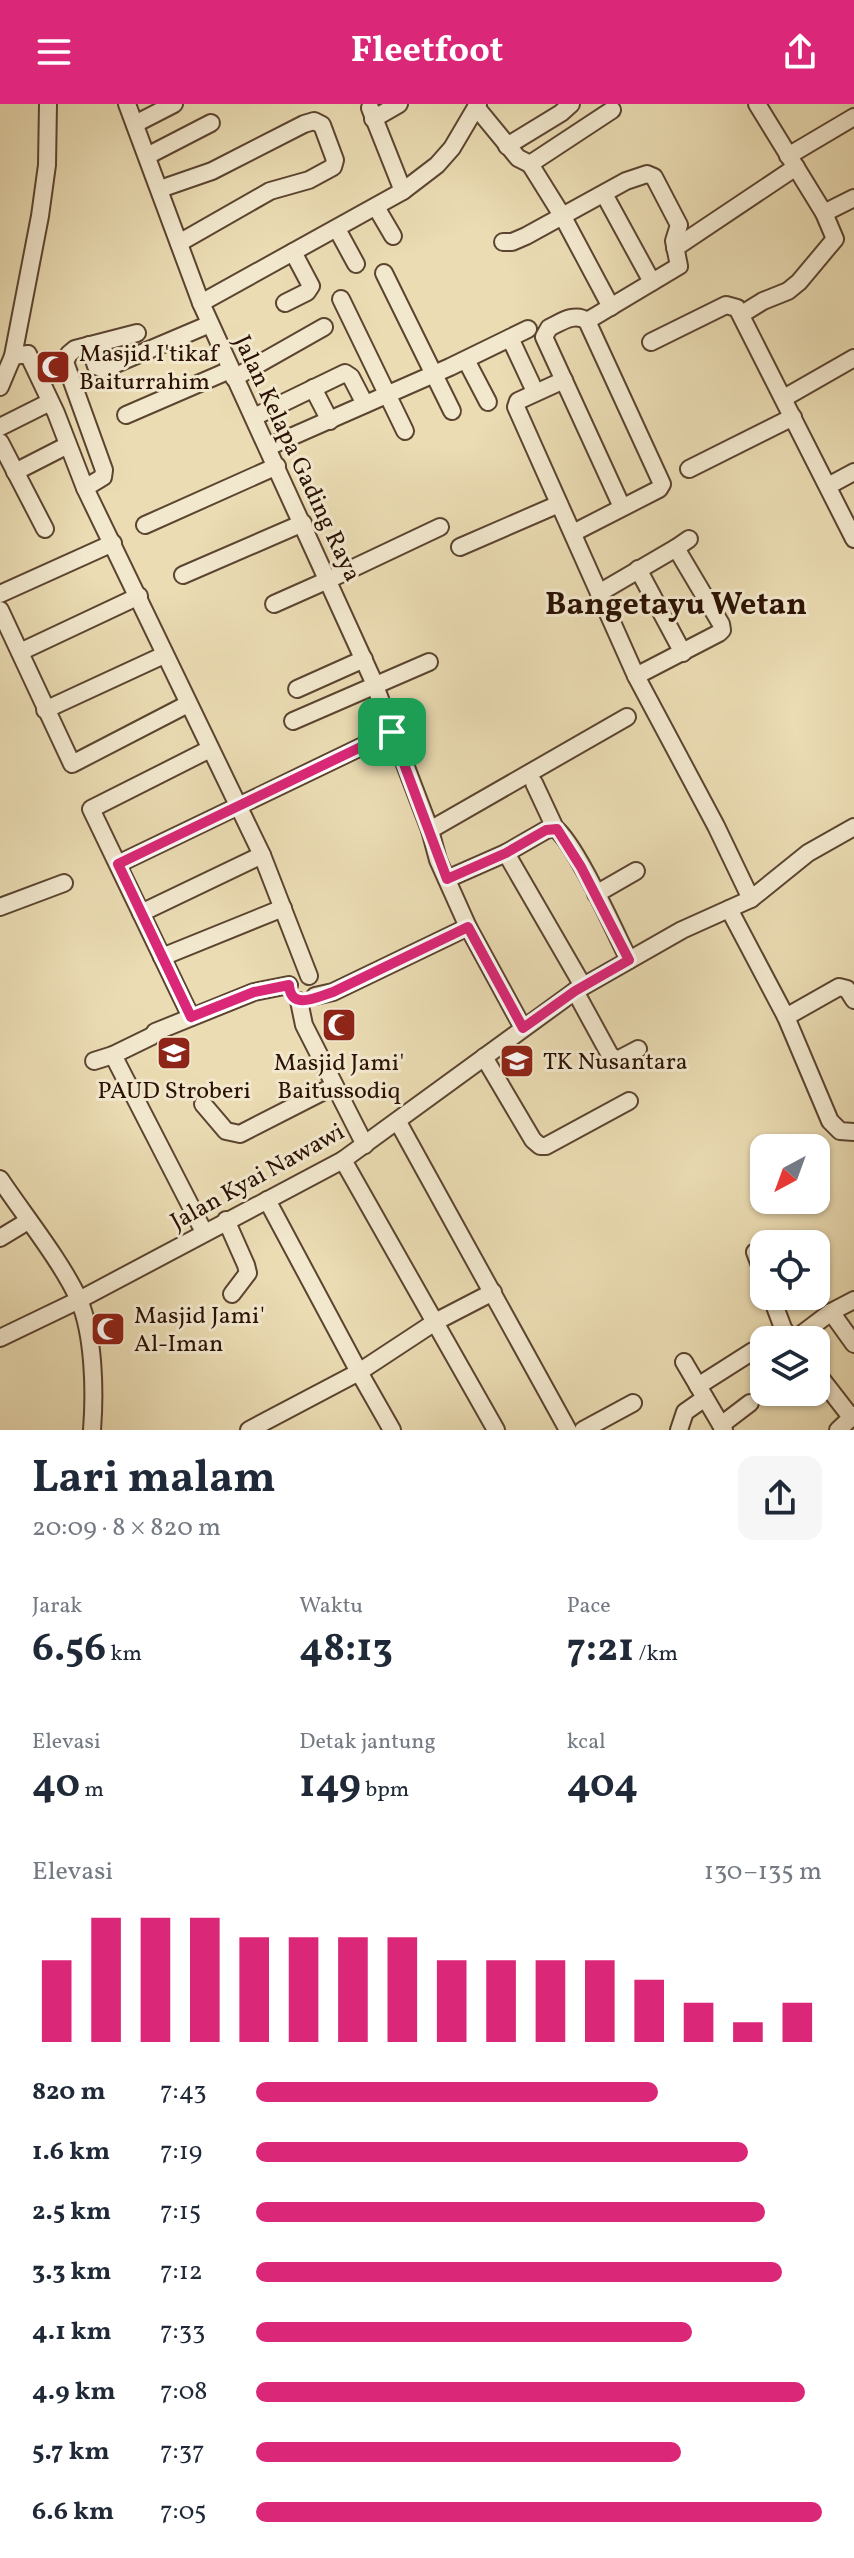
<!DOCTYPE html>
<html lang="id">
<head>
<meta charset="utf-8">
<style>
  body { margin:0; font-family:Vollkorn,serif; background:#f6f6f7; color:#1f2937; height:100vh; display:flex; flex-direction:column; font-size:30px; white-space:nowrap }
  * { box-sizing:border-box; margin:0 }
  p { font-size:26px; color:#747a83 }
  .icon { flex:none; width:44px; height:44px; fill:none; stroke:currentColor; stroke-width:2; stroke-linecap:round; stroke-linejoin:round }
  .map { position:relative; height:1326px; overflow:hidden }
  .side { display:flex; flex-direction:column; background:#fff; flex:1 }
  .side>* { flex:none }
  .needle { width:52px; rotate:221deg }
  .controls { position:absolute; left:750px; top:1030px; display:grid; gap:16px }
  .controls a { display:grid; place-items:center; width:80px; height:80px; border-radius:16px; background:#fff; box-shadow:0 2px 6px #0004; font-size:40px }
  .pin { position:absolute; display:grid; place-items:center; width:68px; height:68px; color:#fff; margin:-34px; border-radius:16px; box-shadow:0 4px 12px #0006 }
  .round { display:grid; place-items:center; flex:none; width:84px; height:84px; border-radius:16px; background:#f6f6f7 }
  .overview { display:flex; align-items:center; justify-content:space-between; height:136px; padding:0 32px }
  h1 { font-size:44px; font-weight:700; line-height:60px }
  .figures { display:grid; grid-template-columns:repeat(3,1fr); gap:12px; height:136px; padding:8px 32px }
  .figures div { display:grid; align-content:center }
  .figures b { font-size:40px; font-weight:700 }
  .figures small { font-size:22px; font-weight:400 }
  .figures p { font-size:22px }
  .chart { height:224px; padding:16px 32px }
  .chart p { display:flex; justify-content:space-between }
  .chart svg { width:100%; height:144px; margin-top:8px; stroke:#db2777; stroke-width:6 }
  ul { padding:0 32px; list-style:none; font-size:26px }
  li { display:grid; grid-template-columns:128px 96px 1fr; align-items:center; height:60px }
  li i { height:20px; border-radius:10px; background:#db2777 }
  header { display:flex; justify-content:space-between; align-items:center; height:104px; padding:0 32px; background:#db2777; color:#fff; font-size:36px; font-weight:700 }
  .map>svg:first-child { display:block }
</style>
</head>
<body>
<header><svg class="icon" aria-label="menu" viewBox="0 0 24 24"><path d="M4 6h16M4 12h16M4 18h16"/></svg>Fleetfoot<svg class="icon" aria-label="share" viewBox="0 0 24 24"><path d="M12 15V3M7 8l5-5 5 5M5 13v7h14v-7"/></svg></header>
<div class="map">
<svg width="854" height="1326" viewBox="0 0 854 1326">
  <rect width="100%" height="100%" fill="#ebdcb3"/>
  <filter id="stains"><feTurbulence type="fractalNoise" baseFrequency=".0025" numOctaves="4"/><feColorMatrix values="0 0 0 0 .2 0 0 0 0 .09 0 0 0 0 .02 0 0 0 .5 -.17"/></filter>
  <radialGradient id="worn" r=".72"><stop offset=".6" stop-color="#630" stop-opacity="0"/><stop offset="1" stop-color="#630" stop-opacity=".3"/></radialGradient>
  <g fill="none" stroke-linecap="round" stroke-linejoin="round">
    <g stroke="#5b4430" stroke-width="20">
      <g id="minor">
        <path d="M127,0L201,199L372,574L430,726L438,756L468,823L523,924"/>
        <path d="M476,3L518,54L530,60L612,6"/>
        <path d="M373,15L399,0"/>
        <path d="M135,20L174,0"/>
        <path d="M507,42L561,9L571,0"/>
        <path d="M147,52L211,19"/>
        <path d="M788,52L854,13"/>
        <path d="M530,60L563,113L611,203"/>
        <path d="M160,85L212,67L304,20L314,17L322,21L335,56L333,63L309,76L270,87L179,139"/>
        <path d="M403,87L437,61L452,44L478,0"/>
        <path d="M604,90L652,178"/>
        <path d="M376,103L393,132"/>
        <path d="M824,109L854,94"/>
        <path d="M337,125L356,160"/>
        <path d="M503,138H512L526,132L626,77L647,70L654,73L679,121L674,137L679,162L587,217"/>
        <path d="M675,144L796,63"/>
        <path d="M384,169L452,307"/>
        <path d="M341,195L405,327"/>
        <path d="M201,199L403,87L370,4"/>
        <path d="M285,199L307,188L311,182L293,148"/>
        <path d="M742,210L763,197L788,187L799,178L835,135L824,109L757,0"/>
        <path d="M137,229L75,245L69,250L65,258L104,366L103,373L85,384L262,751L309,872"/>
        <path d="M510,234L532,281"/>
        <path d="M651,238L726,201L737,204L854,435"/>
        <path d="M89,241L96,262L104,265L210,220"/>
        <path d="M13,252L28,250L56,309L85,384"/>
        <path d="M466,256L488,298"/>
        <path d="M234,274L324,223"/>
        <path d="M564,276L518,297L516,303L636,572L716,722L751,795"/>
        <path d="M0,283L13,252L40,112L47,61L48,0"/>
        <path d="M313,284L330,317"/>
        <path d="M784,294L854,254"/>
        <path d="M126,311L230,266"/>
        <path d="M254,313L345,269L351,273L365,300"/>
        <path d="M0,323L44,301"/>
        <path d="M0,338L45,425"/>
        <path d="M268,343L450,263L528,225"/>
        <path d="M689,365L793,313"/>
        <path d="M15,368L62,344"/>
        <path d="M828,382L854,368"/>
        <path d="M145,421L277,362"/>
        <path d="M573,429L659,385L662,380L587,217C575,208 561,218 549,224L544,233L622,403"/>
        <path d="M460,443L559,400"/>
        <path d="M676,444L689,435"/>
        <path d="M638,465L683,549"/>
        <path d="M183,471L303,419"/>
        <path d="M599,489L676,444L721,520L722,526L719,529L636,572"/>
        <path d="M0,490L113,439"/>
        <path d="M274,500L328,476L440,423"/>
        <path d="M0,506L72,660L188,600"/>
        <path d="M20,548L139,492"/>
        <path d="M297,585L364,555"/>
        <path d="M45,606L164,551"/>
        <path d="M293,617L429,558"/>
        <path d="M534,679L555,724C576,740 615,828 629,856"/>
        <path d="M430,726L627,613"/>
        <path d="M506,749L583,882"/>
        <path d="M118,760L392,628"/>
        <path d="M447,775L506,749L546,726L555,724"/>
        <path d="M596,790L636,767"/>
        <path d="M0,803L64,779"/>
        <path d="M729,805L786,913L830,1017L840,1027L854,1028"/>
        <path d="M141,809L262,751"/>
        <path d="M162,853L283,804"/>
        <path d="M575,887L610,951L617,956L638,945"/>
        <path d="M315,892L333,888L468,823"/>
        <path d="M299,897L304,921L365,1041"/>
        <path d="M191,913L91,705L210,645"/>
        <path d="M786,913L839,883L847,885L854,896"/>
        <path d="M155,928L254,888L289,881"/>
        <path d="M113,951L204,1128"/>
        <path d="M484,953L533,1036L540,1042H546L629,997"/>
        <path d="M94,957L113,951L152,932"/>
        <path d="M203,1000L226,1027L240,1030L334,982"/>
        <path d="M398,1018L568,1326"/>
        <path d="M343,1056L496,1326"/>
        <path d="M0,1075C24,1111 62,1158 79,1196C94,1231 95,1288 92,1326"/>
        <path d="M267,1096L359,1268L392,1326"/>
        <path d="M226,1116L246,1161L248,1169L232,1190"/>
        <path d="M0,1134L28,1117"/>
        <path d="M755,1148L764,1172"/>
        <path d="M771,1192L783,1224L791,1236"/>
        <path d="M831,1208L854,1240"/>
        <path d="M0,1234L79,1196L343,1056L575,887L682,826L751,795L808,749L854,723"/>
        <path d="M794,1236L831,1208L854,1196"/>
        <path d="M684,1258L724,1326"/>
        <path d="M816,1268L851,1313"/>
        <path d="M698,1282L753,1247"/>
        <path d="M721,1321L750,1299"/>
        <path d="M249,1326L359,1268L435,1218L493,1188"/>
        <path d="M583,1326L633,1299"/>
        <path d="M679,1326L685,1308L705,1294"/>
        <path d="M838,1326L854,1311"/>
      </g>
    </g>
    <use href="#minor" stroke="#f2e8ce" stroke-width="16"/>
  </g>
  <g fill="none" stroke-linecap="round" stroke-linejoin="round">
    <g stroke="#fff" stroke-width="16">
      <path id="route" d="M392,628L447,775L506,749L546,726L557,725L581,763L629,856L575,887L523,924L468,823L333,888C317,893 291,907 289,881L254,888L191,913L118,760Z"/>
    </g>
    <use href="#route" stroke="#db2777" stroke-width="10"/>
  </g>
  <defs>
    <g id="mosque-square" transform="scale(1.8)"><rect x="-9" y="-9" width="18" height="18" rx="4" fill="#8f2418" stroke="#f2e8ce"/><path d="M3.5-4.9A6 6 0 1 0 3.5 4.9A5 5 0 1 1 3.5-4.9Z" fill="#fff"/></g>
    <g id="school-square" transform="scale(1.8)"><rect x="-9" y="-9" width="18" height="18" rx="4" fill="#8f2418" stroke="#f2e8ce"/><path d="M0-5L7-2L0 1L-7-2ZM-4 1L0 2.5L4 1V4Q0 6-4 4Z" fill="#fff"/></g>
  </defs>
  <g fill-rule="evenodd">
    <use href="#mosque-square" x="53" y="263"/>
    <use href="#mosque-square" x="339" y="921"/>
    <use href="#school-square" x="174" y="949"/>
    <use href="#school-square" x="517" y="957"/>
    <use href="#mosque-square" x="108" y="1225"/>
  </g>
  <g text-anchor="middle" stroke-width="6" stroke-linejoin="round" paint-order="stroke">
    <g font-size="24" fill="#2b1104" stroke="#f2e8ce" text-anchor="start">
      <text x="79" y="257">Masjid I'tikaf<tspan x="79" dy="28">Baiturrahim</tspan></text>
      <text x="543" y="965">TK Nusantara</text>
      <text x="339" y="966" text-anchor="middle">Masjid Jami'<tspan x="339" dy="28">Baitussodiq</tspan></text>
      <text x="174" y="994" text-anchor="middle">PAUD Stroberi</text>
      <text x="134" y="1219">Masjid Jami'<tspan x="134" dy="28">Al-Iman</tspan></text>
    </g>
    <g font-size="24" fill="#2b1104" stroke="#f2e8ce">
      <text transform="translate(298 354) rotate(65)" y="8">Jalan Kelapa Gading Raya</text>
      <text transform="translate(257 1072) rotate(-29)" y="8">Jalan Kyai Nawawi</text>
    </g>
    <g font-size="32" font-weight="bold" fill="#2b1104" stroke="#f2e8ce">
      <text x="676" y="510">Bangetayu Wetan</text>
    </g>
  </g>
  <rect width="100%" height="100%" filter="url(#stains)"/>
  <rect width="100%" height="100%" fill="url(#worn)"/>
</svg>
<div class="controls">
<a><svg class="needle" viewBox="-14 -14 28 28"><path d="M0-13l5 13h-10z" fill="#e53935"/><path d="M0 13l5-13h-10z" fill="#747a83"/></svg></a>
<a><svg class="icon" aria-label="locate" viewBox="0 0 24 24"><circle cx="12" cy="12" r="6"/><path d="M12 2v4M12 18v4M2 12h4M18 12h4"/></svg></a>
<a><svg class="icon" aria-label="layers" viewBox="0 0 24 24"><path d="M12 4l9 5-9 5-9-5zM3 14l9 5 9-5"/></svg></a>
</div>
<div class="pin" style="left:392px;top:628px;background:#1e9e55"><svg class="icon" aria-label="arrive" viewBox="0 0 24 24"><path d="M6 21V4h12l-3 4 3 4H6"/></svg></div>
</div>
<section class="side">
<div class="overview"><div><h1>Lari malam</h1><p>20:09 · 8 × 820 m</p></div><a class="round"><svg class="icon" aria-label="share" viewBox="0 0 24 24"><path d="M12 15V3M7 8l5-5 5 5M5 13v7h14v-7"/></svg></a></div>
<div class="figures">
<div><p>Jarak</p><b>6.56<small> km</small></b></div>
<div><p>Waktu</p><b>48:13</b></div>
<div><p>Pace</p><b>7:21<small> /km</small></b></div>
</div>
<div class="figures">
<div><p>Elevasi</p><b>40<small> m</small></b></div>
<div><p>Detak jantung</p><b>149<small> bpm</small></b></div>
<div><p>kcal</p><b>404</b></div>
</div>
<div class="chart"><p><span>Elevasi</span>130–135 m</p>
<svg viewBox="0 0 160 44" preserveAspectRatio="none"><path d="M5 44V19M15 44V6M25 44V6M35 44V6M45 44V12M55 44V12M65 44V12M75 44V12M85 44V19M95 44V19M105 44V19M115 44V19M125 44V25M135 44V32M145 44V38M155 44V32"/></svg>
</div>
<ul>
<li><b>820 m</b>7:43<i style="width:71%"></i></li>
<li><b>1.6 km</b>7:19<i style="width:87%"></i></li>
<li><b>2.5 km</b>7:15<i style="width:90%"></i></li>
<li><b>3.3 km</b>7:12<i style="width:93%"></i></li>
<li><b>4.1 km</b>7:33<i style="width:77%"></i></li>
<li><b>4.9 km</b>7:08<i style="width:97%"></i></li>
<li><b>5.7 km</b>7:37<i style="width:75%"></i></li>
<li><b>6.6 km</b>7:05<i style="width:100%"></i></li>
</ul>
</section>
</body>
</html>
